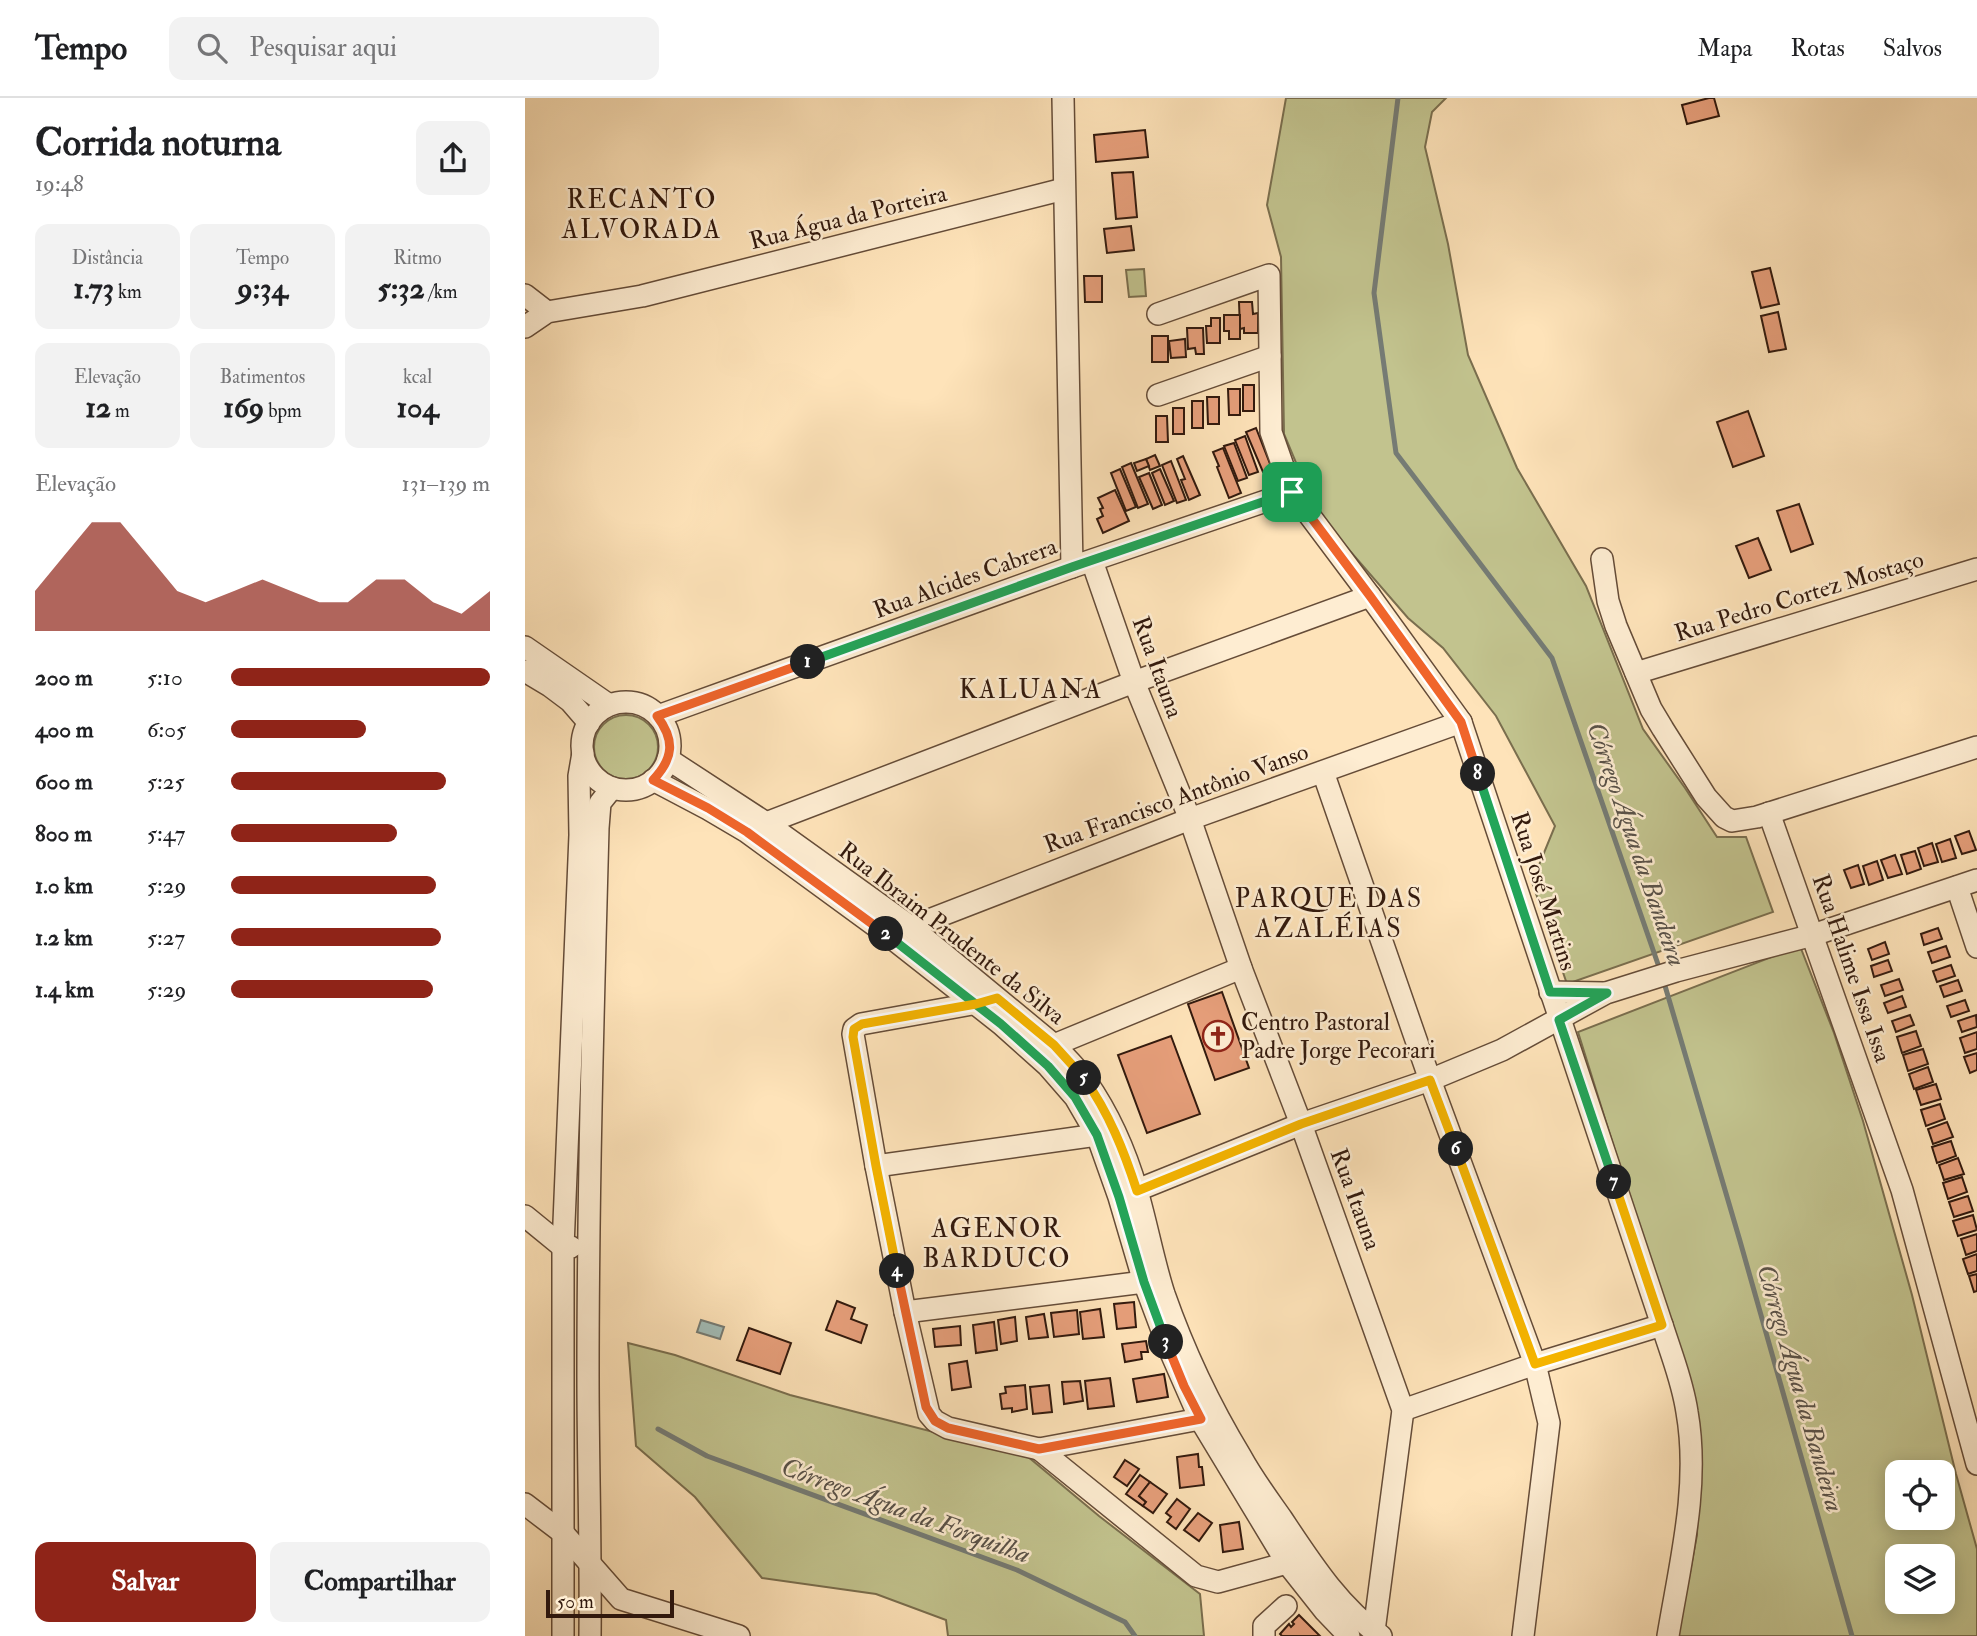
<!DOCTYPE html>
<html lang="pt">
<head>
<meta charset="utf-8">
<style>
  body { margin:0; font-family:"IM FELL Double Pica",serif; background:#f2f2f2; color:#202124; height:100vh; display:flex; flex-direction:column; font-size:26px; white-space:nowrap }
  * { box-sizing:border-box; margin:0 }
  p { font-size:23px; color:#757577 }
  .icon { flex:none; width:38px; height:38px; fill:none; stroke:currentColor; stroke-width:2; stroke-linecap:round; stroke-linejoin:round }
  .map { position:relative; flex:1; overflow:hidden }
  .side { display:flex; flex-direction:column; background:#fff; width:525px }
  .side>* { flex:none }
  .controls { position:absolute; left:1360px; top:1362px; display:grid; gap:14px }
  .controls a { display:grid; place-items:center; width:70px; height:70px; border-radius:14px; background:#fff; box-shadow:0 4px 18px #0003; font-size:35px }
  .scale { position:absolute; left:21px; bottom:18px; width:128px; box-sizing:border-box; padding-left:7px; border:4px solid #32190d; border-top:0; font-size:19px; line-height:24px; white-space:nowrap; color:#32190d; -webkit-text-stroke:5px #feedd2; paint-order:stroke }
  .pin { position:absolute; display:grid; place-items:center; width:60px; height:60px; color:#fff; margin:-30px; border-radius:14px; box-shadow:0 4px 10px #0006 }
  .km { position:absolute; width:35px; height:35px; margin:-18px; border-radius:50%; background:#222; color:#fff; font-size:19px; line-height:35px; text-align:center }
  .round { display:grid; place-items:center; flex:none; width:74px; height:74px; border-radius:14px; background:#f2f2f2 }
  .head { display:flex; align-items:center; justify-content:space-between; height:119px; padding:0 35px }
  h1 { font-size:38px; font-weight:800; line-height:52px }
  .metrics { display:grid; grid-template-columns:repeat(3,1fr); gap:10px; height:119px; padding:7px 35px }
  .metrics div { display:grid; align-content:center; border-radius:14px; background:#f2f2f2; text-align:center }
  .metrics b { font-size:30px; font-weight:800 }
  .metrics small { font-size:19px; font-weight:400 }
  .metrics p { font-size:19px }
  .chart { height:196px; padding:14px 35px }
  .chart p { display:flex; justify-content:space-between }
  .chart svg { width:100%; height:126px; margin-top:7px; fill:#8f2418; opacity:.7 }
  .primary-button { display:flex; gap:14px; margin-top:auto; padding:14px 35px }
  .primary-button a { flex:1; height:80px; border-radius:14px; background:#8f2418; color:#fff; font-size:28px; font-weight:800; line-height:80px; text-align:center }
  .primary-button a+a { background:#f2f2f2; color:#202124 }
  ul { padding:0 35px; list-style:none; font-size:23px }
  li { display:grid; grid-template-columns:112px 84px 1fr; align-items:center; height:52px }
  li i { height:18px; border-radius:9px; background:#8f2418 }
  header { display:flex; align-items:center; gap:42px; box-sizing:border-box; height:98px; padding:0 35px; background:#fff; border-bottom:2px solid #e0e0e0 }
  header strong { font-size:33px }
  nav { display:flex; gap:38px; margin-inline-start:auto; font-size:24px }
  .search { width:490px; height:63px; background:#f2f2f2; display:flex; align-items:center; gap:18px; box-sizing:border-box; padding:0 24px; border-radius:14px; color:#757577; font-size:26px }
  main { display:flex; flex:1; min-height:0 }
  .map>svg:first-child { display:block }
</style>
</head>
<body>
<header>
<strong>Tempo</strong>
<div class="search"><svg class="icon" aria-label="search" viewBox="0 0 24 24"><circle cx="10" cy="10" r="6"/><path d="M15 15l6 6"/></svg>Pesquisar aqui</div>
<nav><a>Mapa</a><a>Rotas</a><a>Salvos</a></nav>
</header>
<main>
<section class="side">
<div class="head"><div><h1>Corrida noturna</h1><p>19:48</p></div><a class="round"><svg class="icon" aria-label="share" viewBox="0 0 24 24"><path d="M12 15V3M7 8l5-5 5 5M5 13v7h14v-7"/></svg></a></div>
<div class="metrics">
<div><p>Distância</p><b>1.73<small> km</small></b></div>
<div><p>Tempo</p><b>9:34</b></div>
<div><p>Ritmo</p><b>5:32<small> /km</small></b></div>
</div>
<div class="metrics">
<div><p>Elevação</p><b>12<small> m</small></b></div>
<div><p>Batimentos</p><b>169<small> bpm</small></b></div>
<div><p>kcal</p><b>104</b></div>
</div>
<div class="chart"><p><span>Elevação</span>131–139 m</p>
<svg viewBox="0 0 160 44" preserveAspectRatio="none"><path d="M0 44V30L10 18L20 6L30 6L40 18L50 30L60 34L70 30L80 26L90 30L100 34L110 34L120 26L130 26L140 34L150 38L160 30V44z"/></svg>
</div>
<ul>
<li><b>200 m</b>5:10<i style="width:100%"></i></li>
<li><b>400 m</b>6:05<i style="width:52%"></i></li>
<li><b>600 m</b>5:25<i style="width:83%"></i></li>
<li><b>800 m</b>5:47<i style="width:64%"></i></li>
<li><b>1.0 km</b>5:29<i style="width:79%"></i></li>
<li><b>1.2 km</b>5:27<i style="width:81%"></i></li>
<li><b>1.4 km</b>5:29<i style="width:78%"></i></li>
</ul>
<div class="primary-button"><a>Salvar</a><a>Compartilhar</a></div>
</section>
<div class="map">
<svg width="1452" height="1538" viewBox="0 0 1452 1538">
  <rect width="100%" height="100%" fill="#fee3b9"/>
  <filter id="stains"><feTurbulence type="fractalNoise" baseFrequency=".00286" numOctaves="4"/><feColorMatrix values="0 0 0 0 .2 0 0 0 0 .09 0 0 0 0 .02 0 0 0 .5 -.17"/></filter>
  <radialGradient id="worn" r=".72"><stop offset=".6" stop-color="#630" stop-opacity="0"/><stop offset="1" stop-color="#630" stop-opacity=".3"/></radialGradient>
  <g fill="#c2c38e" stroke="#7a6e4e" stroke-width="2" fill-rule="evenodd">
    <path d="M761,0H921L907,14L900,49L923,146L943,257L992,370L1061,488L1118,631L1160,690L1192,739H1221L1248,814L1042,886L1007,784L1030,728L971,618L918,550L883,520L792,415L759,336L756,159L742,107Z"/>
    <path d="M619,171L621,198L604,199L601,172Z"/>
    <circle cx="101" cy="649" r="32"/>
    <path d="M1275,848L1309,935L1338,1023L1387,1197L1431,1376L1452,1451V1538H1153L1172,1437L1174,1363L1142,1220L1053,934ZM1372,1374H1418V1419H1372ZM1372,1458H1418V1503H1372Z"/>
    <path d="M103,1245L150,1257L265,1297L502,1358L574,1418L675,1496L679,1538H423L421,1522L351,1496L237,1480L170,1399L111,1348Z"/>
  </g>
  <path fill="#a2bdb8" stroke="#757b74" stroke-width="2" d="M176,1222L199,1229L195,1241L172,1234Z"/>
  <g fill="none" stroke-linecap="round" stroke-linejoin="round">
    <g stroke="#757b74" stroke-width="5">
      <path d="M873,0L849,195L871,355L1027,560L1135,872"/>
      <path d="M1138,881L1215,1143L1327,1538"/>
      <path d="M133,1331L182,1358L492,1472L600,1524L610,1538"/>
    </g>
  </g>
  <g fill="#e79f7b" stroke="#32190d" stroke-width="2">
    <path d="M1184,0H1189L1194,18L1162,26L1157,7Z"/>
    <path d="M620,32L623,59L571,64L569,37Z"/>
    <path d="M608,74L612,119L591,121L587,75Z"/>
    <path d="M606,128L609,152L582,155L579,131Z"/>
    <path d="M1245,170L1254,206L1236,210L1227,174Z"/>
    <path d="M559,178H577V204H560Z"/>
    <path d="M714,204H727L728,216L733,215V235H719V230L715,231Z"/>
    <path d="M1253,214L1261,251L1244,254L1236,218Z"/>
    <path d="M699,217H715V241H704V233H699Z"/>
    <path d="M686,220H695V245H682L681,228H686Z"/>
    <path d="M662,230H678L679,256H671L670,250L663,251Z"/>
    <rect x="627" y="238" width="16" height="26"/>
    <path d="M660,241L661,259L646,260L644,243Z"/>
    <rect x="718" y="287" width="11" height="26"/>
    <path d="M703,291H715V317H704Z"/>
    <path d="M682,299H694V326H683Z"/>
    <rect x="667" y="303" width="11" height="27"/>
    <rect x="648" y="310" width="11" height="26"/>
    <path d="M1223,313L1239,358L1208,369L1192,324Z"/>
    <path d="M631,318H642L643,344H631Z"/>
    <path d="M731,330L747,371L738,374L721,334Z"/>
    <path d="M720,338L733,374L724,377L710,342Z"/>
    <path d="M709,345L722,380L713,383L699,348Z"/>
    <path d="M698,350L716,395L704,400L692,369L694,368L688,354Z"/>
    <path d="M630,357L635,368L625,372L621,361Z"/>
    <path d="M658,358L675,397L664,402L656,382L660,381L652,361Z"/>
    <path d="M621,361L624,368L612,373L609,365Z"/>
    <path d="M646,363L661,402L652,405L637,367Z"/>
    <path d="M606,365L623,406L613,410L597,369Z"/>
    <path d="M595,371L611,409L601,413L586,375Z"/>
    <path d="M635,371L649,403L640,407L627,375Z"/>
    <path d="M624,375L637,407L628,411L614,379Z"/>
    <path d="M590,392L604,423L578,435L572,421L578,418L575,411L578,410L573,400Z"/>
    <path d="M1274,406L1288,446L1266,454L1252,413Z"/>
    <path d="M1233,440L1246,472L1224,480L1211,448Z"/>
    <path d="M1444,733L1451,752L1437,756L1430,738Z"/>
    <path d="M1425,741L1431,760L1417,764L1411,746Z"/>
    <path d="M1407,745L1413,764L1399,768L1393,750Z"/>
    <path d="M1390,753L1396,771L1382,776L1376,757Z"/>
    <path d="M1370,757L1377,776L1363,780L1356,762Z"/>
    <path d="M1352,763L1358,782L1344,787L1338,768Z"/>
    <path d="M1333,767L1339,786L1326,790L1319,772Z"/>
    <path d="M1413,830L1417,841L1399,847L1396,836Z"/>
    <path d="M1360,844L1364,856L1347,862L1343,851Z"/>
    <path d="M1421,848L1425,859L1407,865L1403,854Z"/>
    <path d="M1363,862L1367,873L1349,879L1346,868Z"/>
    <path d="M1426,867L1430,878L1412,884L1408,873Z"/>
    <path d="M1374,881L1378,892L1360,898L1356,887Z"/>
    <path d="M1433,882L1437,893L1419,899L1415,888Z"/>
    <path d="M697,894L724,970L690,982L663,906Z"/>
    <path d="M1377,898L1381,909L1363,915L1359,905Z"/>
    <path d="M1440,902L1444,913L1426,919L1422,908Z"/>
    <path d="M1385,917L1389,927L1371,934L1367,923Z"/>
    <path d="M1451,917L1452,929L1437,934L1433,923Z"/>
    <path d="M1391,933L1396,948L1377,955L1372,939Z"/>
    <path d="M1452,934V951L1440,955L1435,940Z"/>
    <path d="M646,938L675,1016L622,1035L593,957Z"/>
    <path d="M1398,951L1403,966L1383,973L1378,957Z"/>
    <path d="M1452,955V972L1445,975L1439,959Z"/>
    <path d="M1403,969L1408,984L1389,991L1384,976Z"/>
    <path d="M1411,986L1416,1001L1396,1007L1391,992Z"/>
    <path d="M1415,1006L1420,1021L1401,1028L1396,1012Z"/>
    <path d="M1422,1024L1428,1039L1408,1046L1403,1031Z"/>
    <path d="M1426,1043L1431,1058L1412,1065L1407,1049Z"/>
    <path d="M1433,1060L1439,1076L1419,1082L1414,1067Z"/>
    <path d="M1437,1079L1442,1094L1423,1101L1418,1085Z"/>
    <path d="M1443,1098L1448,1113L1429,1119L1424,1104Z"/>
    <path d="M1448,1117L1452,1132L1433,1138L1428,1123Z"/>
    <path d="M1452,1136V1153L1441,1157L1436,1141Z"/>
    <path d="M1452,1156V1173L1443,1176L1438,1161Z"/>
    <path d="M1452,1176V1193L1449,1194L1444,1178Z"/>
    <path d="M312,1203L330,1210L326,1221L342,1227L336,1245L301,1232Z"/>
    <path d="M609,1204L611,1229L592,1231L589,1206Z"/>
    <path d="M575,1211L579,1239L558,1241L555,1214Z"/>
    <path d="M552,1212L554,1236L529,1239L526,1215Z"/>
    <path d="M519,1216L523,1239L504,1241L501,1219Z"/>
    <path d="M490,1219L492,1243L476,1246L473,1222Z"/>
    <path d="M469,1224L472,1252L451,1255L448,1227Z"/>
    <path d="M435,1228L436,1247L410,1249L408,1231Z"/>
    <path d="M224,1230L266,1245L255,1276L212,1262Z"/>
    <path d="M621,1243L623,1254H616L617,1261L600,1264L597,1246Z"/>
    <path d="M442,1263L446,1289L427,1292L424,1266Z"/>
    <path d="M639,1276L643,1299L612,1304L608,1281Z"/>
    <path d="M585,1280L589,1308L563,1311L560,1283Z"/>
    <path d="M555,1283L558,1303L539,1306L537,1284Z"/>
    <path d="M500,1287L502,1311L487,1314V1310L477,1311L475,1296L481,1295L480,1289Z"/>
    <path d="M524,1287L527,1314L508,1316L505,1289Z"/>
    <path d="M673,1356L674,1369H677L679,1387L655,1390L652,1359Z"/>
    <path d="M600,1362L614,1371L602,1388L589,1379Z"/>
    <path d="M615,1377L625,1384L614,1398L621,1404L618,1408L601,1396Z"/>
    <path d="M625,1384L642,1396L628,1415L618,1408L621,1404L614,1398Z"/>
    <path d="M652,1401L665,1411L651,1431L642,1424L646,1419L641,1415Z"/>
    <path d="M673,1415L687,1425L674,1443L659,1432Z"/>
    <path d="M714,1424L718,1451L698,1454L695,1427Z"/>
    <path d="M774,1517L795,1538H757L755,1536L764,1526L766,1529L769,1526L767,1524Z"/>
  </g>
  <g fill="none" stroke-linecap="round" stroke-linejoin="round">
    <g stroke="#654c38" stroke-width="24">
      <g id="minor">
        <path d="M538,0L547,469"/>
        <path d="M0,197L22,214"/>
        <path d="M633,216L744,177L746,334L767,394L845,498L936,624L1147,1257C1153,1275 1159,1294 1162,1314C1175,1388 1155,1465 1143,1538"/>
        <path d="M0,229L22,214L117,198L539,91"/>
        <path d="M633,297L745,258"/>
        <path d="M1077,461L1083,503L1091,528L1126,611L1138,631L1181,699L1199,719L1207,723L1232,719L1452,649"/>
        <path d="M567,463L609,584L665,721L716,870L776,1026L878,1312L849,1533"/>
        <path d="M0,549L84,607"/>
        <path d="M0,573L25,588L45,603L64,625"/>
        <path d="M1111,575L1452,471"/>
        <circle cx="101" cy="648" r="44"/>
        <path d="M133,618L547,469L767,394"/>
        <path d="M143,661L241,725L386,829L529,947C540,959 552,970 561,983C584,1016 601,1055 612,1093C622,1127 628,1162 639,1196C659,1253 685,1308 716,1359C728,1381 743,1401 757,1421C785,1463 814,1509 856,1538"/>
        <path d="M798,674L905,982L1010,1266L1024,1325L998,1538"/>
        <path d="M128,682L183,711L222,734L363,837L476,926L523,968L550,999L572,1037L594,1099L619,1184L643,1248L675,1321L762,1465L800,1513L824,1538"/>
        <path d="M1244,715L1377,1092L1452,1366"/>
        <path d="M241,725L609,584L845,498"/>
        <path d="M1432,789L1452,849"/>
        <path d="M386,829L665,721L936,624"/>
        <path d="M1025,894L1079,895"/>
        <path d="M458,904L336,926L329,931L328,936L351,1068L380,1214L404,1316L410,1323L423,1330L514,1351L675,1321"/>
        <path d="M529,947L716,870"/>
        <path d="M351,1068L572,1037"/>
        <path d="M600,1097L776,1026L905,982L977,952L1081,895L1151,873L1288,837L1452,782"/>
        <path d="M0,1118L38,1149H46"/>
        <path d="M380,1214L619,1184"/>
        <path d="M878,1312L1010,1266L1137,1227"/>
        <path d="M514,1351L671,1478L693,1484L762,1465"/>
        <path d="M0,1406L38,1435L96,1501L214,1538"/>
        <path d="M38,1538V1149L55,737L54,678L58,655"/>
        <path d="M65,1538C66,1451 63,1364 63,1278C63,1095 68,913 73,730L75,705L87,690"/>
        <path d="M739,1538V1528L761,1508"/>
      </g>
    </g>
    <use href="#minor" stroke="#feedd2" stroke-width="21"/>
  </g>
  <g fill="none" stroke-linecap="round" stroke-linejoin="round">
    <g stroke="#fff" stroke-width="14">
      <path id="split-1" d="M283,564L547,469L767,394"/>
    </g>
    <g stroke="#fff" stroke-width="14">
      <path id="split-2" d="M283,564L132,618C150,642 149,660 128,682L183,710L222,734L361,836"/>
    </g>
    <g stroke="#fff" stroke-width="14">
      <path id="split-3" d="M361,836L476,926L523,968L550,999L572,1037L594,1099L619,1184L641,1244"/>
    </g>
    <g stroke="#fff" stroke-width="14">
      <path id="split-4" d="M372,1173L401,1309L410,1323L423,1330L514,1351L676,1321L659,1288L641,1244"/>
    </g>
    <g stroke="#fff" stroke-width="14">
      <path id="split-5" d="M372,1173L351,1068L328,939L329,931L337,926L451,906L472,900L529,947L559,980"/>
    </g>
    <g stroke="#fff" stroke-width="14">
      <path id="split-6" d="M559,980C584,1015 599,1053 612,1093L776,1026L905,982L931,1051"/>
    </g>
    <g stroke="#fff" stroke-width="14">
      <path id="split-7" d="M931,1051L1010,1266L1137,1227L1089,1084"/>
    </g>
    <g stroke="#fff" stroke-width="14">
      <path id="split-8" d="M953,676L1025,894L1082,895L1034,922L1089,1084"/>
    </g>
    <g stroke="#fff" stroke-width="14">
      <path id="split-9" d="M767,394L845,498L936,624L953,676"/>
    </g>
    <use href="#split-1" stroke="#22a559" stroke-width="9"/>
    <use href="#split-2" stroke="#f0652b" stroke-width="9"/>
    <use href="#split-3" stroke="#22a559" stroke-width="9"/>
    <use href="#split-4" stroke="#f0652b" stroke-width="9"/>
    <use href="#split-5" stroke="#f5b400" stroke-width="9"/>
    <use href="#split-6" stroke="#f5b400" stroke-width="9"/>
    <use href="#split-7" stroke="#f5b400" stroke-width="9"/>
    <use href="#split-8" stroke="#22a559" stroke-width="9"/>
    <use href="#split-9" stroke="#f0652b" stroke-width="9"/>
  </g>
  <defs>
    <g id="church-ring" transform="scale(1.575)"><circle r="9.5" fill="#feedd2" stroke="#8f2418" stroke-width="1.5"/><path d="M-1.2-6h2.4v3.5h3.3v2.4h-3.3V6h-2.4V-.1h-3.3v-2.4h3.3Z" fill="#8f2418"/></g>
  </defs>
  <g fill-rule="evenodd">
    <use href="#church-ring" x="693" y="938"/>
  </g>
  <g text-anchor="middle" stroke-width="5" stroke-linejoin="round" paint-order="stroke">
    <g font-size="24" fill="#32190d" stroke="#feedd2">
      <text transform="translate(323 119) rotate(-14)" y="8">Rua Água da Porteira</text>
      <text transform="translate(440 480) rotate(-20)" y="8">Rua Alcides Cabrera</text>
      <text transform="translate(1274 498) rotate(-17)" y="8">Rua Pedro Cortez Mostaço</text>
      <text transform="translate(633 569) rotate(70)" y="8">Rua Itauna</text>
      <text transform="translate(651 700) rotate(-20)" y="8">Rua Francisco Antônio Vanso</text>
      <text transform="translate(1019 793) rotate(72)" y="8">Rua José Martins</text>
      <text transform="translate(427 835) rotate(38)" y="8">Rua Ibraim Prudente da Silva</text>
      <text transform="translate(1327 870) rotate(71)" y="8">Rua Halime Issa Issa</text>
      <text transform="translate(831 1101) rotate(70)" y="8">Rua Itauna</text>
    </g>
    <g font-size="24" fill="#32190d" stroke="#feedd2" text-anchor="start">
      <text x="716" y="932">Centro Pastoral<tspan x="716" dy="28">Padre Jorge Pecorari</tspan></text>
    </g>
    <g font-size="26" letter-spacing="2" fill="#32190d" stroke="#feedd2">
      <text x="117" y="110">RECANTO<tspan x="117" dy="30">ALVORADA</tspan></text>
      <text x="506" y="600">KALUANA</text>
      <text x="804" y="809">PARQUE DAS<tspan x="804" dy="30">AZALÉIAS</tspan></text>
      <text x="472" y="1139">AGENOR<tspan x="472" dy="30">BARDUCO</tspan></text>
    </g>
    <g font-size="26" font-style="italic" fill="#595249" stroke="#feedd2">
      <text transform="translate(1112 746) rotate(71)" y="9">Córrego Água da Bandeira</text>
      <text transform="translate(1276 1290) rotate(74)" y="9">Córrego Água da Bandeira</text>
      <text transform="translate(381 1412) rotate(20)" y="9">Córrego Água da Forquilha</text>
    </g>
  </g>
  <rect width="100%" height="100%" filter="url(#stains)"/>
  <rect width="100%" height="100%" fill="url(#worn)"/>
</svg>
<div class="controls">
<a><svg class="icon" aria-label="locate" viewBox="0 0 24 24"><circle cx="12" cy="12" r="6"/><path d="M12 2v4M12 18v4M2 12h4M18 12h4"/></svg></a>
<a><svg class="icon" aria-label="layers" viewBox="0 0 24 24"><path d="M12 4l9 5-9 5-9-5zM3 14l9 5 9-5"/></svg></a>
</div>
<div class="scale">50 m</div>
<div class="pin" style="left:767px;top:394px;background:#1e9e55"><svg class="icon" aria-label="arrive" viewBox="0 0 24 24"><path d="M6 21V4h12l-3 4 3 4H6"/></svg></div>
<b class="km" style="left:283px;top:564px">1</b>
<b class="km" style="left:361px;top:836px">2</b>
<b class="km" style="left:641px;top:1244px">3</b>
<b class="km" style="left:372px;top:1173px">4</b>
<b class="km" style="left:559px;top:980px">5</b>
<b class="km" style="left:931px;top:1051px">6</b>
<b class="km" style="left:1089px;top:1084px">7</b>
<b class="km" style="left:953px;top:676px">8</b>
</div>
</main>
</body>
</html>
